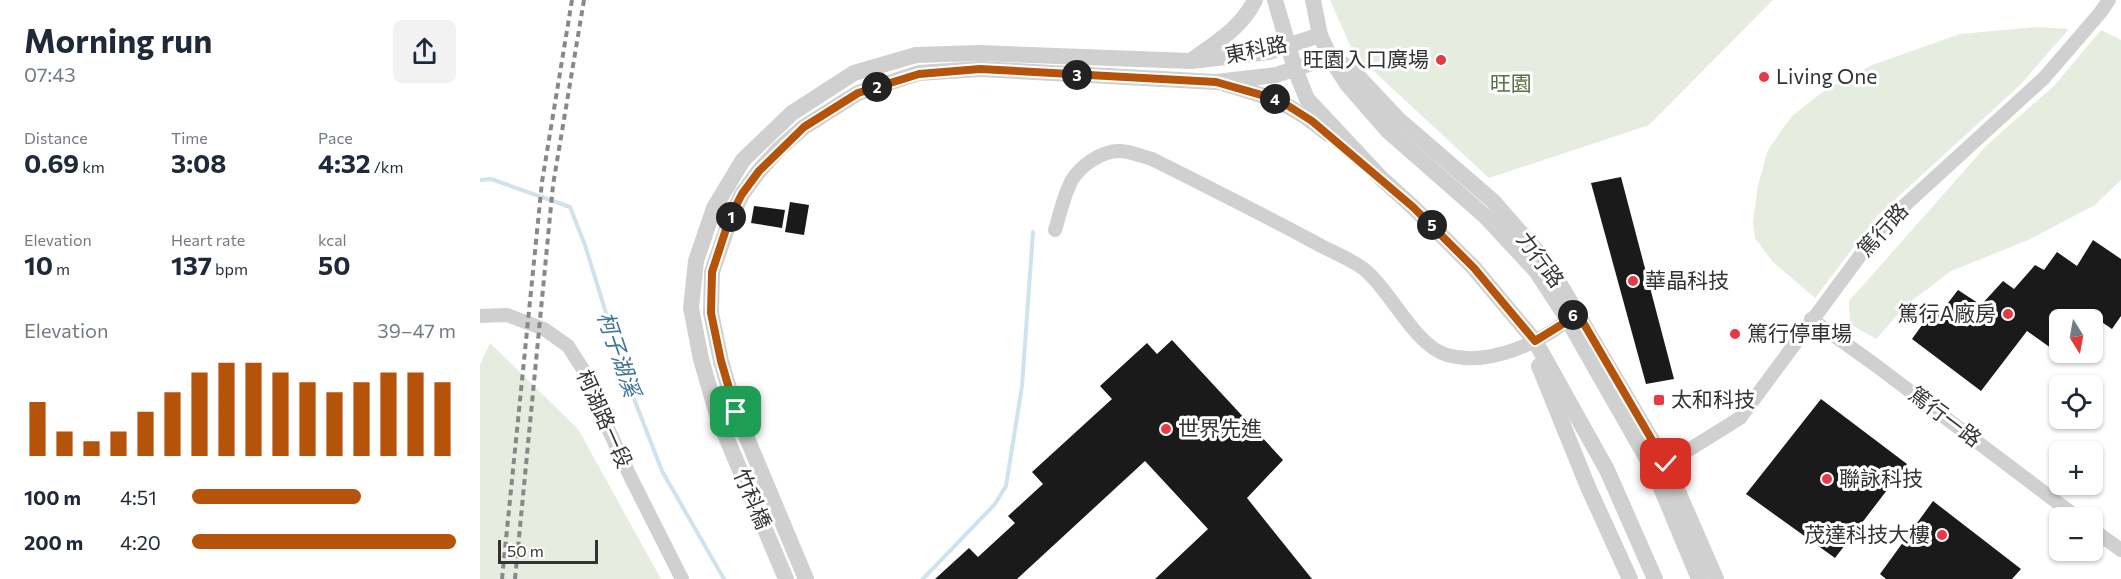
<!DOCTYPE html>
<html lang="en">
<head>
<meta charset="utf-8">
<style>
  body { margin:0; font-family:Commissioner,"Noto Sans TC",sans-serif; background:#f2f2f3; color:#1f2937; height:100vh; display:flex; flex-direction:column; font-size:22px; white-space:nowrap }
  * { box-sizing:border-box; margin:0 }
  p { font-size:20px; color:#747a83 }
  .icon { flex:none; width:33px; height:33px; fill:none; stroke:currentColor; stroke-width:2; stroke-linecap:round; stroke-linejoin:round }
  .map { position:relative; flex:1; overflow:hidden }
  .drawer { display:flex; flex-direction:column; background:#fff; width:480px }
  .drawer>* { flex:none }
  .needle { width:39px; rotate:169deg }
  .buttons { position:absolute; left:1569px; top:309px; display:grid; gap:12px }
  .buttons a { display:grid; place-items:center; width:54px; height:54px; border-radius:9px; background:#fff; box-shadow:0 2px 4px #0004; font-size:30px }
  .scale { position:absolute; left:18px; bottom:15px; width:100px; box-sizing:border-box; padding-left:6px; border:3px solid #333; border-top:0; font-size:16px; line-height:21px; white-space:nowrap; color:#333; -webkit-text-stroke:4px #fff; paint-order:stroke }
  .pin { position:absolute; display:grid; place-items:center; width:51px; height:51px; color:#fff; margin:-26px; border-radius:12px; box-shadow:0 3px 9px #0006 }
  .km { position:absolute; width:30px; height:30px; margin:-15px; border-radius:50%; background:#222; color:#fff; font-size:16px; line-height:30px; text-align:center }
  .round { display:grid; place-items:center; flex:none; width:63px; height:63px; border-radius:9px; background:#f2f2f3 }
  .summary { display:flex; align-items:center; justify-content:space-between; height:102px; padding:0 24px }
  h1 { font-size:33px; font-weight:700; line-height:45px }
  .figures { display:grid; grid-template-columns:repeat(3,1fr); gap:9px; height:102px; padding:6px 24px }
  .figures div { display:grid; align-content:center }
  .figures b { font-size:26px; font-weight:700 }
  .figures small { font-size:16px; font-weight:400 }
  .figures p { font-size:16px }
  .chart { height:168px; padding:12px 24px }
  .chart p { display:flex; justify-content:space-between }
  .chart svg { width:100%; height:108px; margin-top:6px; stroke:#b45309; stroke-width:6 }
  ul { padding:0 24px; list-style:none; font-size:20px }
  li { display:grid; grid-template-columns:96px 72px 1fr; align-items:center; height:45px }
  li i { height:15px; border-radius:8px; background:#b45309 }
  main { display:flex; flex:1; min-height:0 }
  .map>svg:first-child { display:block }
</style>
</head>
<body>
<main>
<section class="drawer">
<div class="summary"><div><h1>Morning run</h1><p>07:43</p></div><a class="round"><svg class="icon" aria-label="share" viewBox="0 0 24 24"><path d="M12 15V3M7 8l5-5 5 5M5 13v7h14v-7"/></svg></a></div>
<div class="figures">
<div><p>Distance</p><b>0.69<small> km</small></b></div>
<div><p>Time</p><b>3:08</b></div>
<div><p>Pace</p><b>4:32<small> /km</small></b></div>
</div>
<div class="figures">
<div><p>Elevation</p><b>10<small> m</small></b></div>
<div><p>Heart rate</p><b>137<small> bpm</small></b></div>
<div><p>kcal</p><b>50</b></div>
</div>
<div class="chart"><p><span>Elevation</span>39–47 m</p>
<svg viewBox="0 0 160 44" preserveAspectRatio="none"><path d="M5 44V22M15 44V34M25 44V38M35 44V34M45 44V26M55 44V18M65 44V10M75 44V6M85 44V6M95 44V10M105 44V14M115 44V18M125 44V14M135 44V10M145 44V10M155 44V14"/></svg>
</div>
<ul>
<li><b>100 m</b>4:51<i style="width:64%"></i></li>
<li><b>200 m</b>4:20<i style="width:100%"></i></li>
</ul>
</section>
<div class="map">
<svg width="1641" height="579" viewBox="0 0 1641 579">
  <rect width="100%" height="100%" fill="#fff"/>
  <g fill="#e6ecdf">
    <path d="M850,0H1293L1169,125L1009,178L873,52Z"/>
    <path d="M1557,27L1589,29L1540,85L1397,216L1335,298L1292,261L1275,238L1273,222L1278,185L1288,150L1312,116L1344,91L1392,65L1480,34Z"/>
    <path d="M1621,30L1641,40V180L1615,205L1548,240L1471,271L1426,305L1396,339L1370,324L1369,301L1508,144L1574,86Z"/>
    <path d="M10,343L98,429L181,579H0V365Z"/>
  </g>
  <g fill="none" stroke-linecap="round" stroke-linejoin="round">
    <g stroke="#cfe2ee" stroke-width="4">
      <path d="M0,180L11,179L90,207L105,245L146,378L182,471L244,579"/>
      <path d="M443,579L515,504L526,486L542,386L553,232"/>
    </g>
  </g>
  <g fill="#1a1a1a">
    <path d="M1141,177L1194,379L1166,384L1111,183Z"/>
    <path d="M310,202L329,205L324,235L305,232Z"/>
    <path d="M274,206L305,210L302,228L271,223Z"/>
    <path d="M1613,240L1641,259V316L1632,329L1607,312L1602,320H1580L1578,353L1547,331L1501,391L1432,339L1455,307L1461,312L1478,290L1501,305L1523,281L1534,289L1555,265L1564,270L1577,252L1597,266Z"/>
    <path d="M692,340L803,460L767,498L832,579H675L728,529L665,461L537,579H455L489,548L498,557L535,523L528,516L563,484L552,472L632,399L620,386L667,343L677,354Z"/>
    <path d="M1341,399L1427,464L1355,558L1266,494Z"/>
    <path d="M1453,501L1541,569L1532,579H1406L1400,574Z"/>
  </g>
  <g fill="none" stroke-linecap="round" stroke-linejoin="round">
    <g stroke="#d0d0d0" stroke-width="14">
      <path d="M575,230C580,214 584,194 592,180C601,165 622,151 639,151C650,151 661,156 672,159C726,186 780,213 834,242C849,251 872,259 885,270C911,291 935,346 967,355C1010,367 1064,342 1096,313"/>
      <path d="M0,316L27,315L64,329L88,346L108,377L125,422L150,476L202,579"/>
      <path d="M1331,319L1394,364L1598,518"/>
      <path d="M1186,464L1260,418L1402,226L1564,78L1620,13L1629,0"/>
      <path d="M1612,529L1641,550"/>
    </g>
    <g stroke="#d0d0d0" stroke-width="16">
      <path d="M795,0L815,69L827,99L901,178L933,207L994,268L1055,341L1127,470L1175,579"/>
      <path d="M833,0L840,35L850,57L867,84L908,131L1006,217L1056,271L1088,320L1174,471L1219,579"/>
      <path d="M854,59L871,69L918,119L1013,201L1068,264L1186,464L1236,579"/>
      <path d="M712,60C736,43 762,27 775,0"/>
      <path d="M745,84C788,96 813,104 848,134"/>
      <path d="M1059,366L1108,487L1150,579"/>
      <path d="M306,579L238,418L221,359L211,308L216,261L234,208L263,160L312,113L374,73L436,55L498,53L711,61L789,52L840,35"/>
      <path d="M326,579L256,412L241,361L231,313L232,272L251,217L262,194L279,171L299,149L324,127L378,93L439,73L500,69L736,82L796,75L850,57"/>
    </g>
    <g stroke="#888" stroke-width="4" stroke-dasharray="6 4.5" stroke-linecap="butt">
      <path d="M22,579L62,182L92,0"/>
      <path d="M35,579L73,185L104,0"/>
    </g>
  </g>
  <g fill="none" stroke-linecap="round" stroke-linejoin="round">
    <g stroke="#fff" stroke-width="12">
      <path id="route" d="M256,412L241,361L231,313L232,272L250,217L262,194L279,171L324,127L378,93L439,74L500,69L736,82L799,100L832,121L933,207L994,268L1055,341L1089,320L1097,312L1186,464"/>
    </g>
    <use href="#route" stroke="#b45309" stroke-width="8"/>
  </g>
  <g fill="#e63946" stroke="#fff" stroke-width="2">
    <circle cx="961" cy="60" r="6"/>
    <circle cx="1284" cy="77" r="6"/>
    <circle cx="1153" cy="281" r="6"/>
    <circle cx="1528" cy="314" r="6"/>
    <circle cx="1255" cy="334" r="6"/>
    <rect x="1173" y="394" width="12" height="12" rx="3"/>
    <circle cx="686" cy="429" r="6"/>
    <circle cx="1347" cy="479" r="6"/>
    <circle cx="1462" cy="535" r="6"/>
  </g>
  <g text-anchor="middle" stroke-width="6" stroke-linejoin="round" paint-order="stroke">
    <g font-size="21" fill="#333" stroke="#fff">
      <text transform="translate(776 50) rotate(-11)" y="7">東科路</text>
      <text transform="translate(1403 230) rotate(-48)" y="7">篤行路</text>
      <text transform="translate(1060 260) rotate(53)" y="7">力行路</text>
      <text transform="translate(1465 417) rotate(37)" y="7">篤行一路</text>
      <text transform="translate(124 419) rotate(66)" y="7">柯湖路一段</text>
      <text transform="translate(272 499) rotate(67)" y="7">竹科橋</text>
    </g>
    <g font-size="21" fill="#333" stroke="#fff" text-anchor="start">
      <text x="949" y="67" text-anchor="end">旺園入口廣場</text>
      <text x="1296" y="84">Living One</text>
      <text x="1165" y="288">華晶科技</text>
      <text x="1516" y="321" text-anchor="end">篤行A廠房</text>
      <text x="1267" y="341">篤行停車場</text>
      <text x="1191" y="407">太和科技</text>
      <text x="698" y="436">世界先進</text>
      <text x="1359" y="486">聯詠科技</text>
      <text x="1450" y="542" text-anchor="end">茂達科技大樓</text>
    </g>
    <g font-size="21" fill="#56703f" stroke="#fff">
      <text x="1031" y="91">旺園</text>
    </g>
    <g font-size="22" font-style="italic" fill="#3f7597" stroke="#fff">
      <text transform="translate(139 354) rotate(71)" y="8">柯子湖溪</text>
    </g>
  </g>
</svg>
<div class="buttons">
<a><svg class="needle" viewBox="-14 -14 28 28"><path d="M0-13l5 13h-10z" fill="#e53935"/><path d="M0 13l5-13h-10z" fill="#747a83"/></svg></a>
<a><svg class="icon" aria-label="locate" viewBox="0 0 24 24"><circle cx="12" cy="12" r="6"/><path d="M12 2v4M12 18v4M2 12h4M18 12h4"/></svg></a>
<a>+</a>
<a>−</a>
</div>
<div class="scale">50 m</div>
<div class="pin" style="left:256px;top:412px;background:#1e9e55"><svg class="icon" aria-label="arrive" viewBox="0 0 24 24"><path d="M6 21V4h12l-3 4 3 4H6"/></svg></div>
<div class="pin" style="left:1186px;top:464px;background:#d93025"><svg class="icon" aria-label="check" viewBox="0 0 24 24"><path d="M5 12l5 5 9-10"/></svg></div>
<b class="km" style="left:251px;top:217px">1</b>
<b class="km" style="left:397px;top:87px">2</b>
<b class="km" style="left:597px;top:75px">3</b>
<b class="km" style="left:795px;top:99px">4</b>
<b class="km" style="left:952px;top:225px">5</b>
<b class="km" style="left:1093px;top:315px">6</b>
</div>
</main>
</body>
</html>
